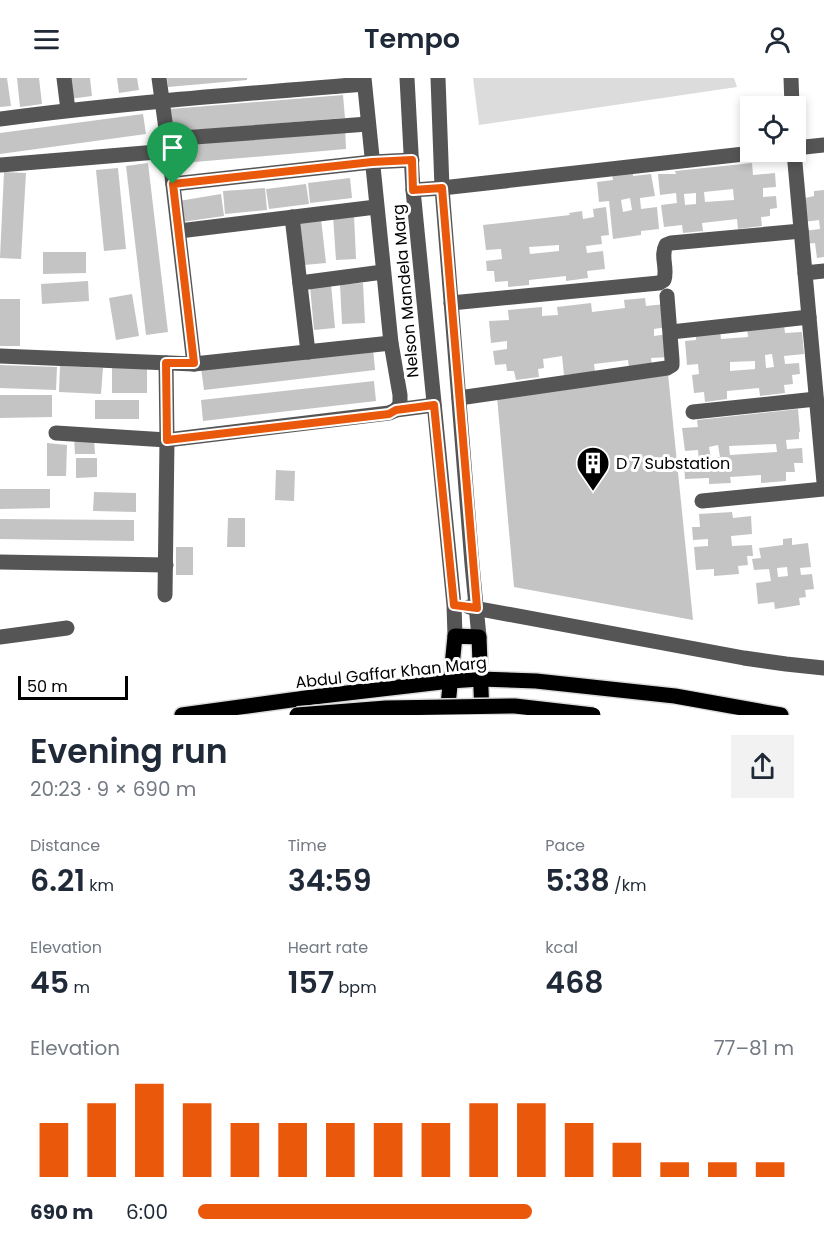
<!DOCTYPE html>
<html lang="en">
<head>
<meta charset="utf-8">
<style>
  body { margin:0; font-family:Poppins,sans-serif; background:#f2f2f3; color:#1f2937; height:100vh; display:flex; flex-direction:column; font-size:22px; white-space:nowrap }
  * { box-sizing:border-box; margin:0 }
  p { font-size:20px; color:#747a83 }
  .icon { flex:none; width:33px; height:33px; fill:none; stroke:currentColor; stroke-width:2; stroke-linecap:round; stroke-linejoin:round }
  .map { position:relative; height:637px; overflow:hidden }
  .sheet { display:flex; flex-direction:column; background:#fff; flex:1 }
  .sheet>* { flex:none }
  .controls { position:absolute; left:740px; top:18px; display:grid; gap:12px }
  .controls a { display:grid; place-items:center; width:66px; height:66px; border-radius:0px; background:#fff; box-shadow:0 3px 9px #0003; font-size:30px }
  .scale { position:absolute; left:18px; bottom:15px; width:110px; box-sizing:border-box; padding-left:6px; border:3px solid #000; border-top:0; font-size:16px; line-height:21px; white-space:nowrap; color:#000; -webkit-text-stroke:4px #fff; paint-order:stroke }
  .pin { position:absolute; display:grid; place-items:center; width:51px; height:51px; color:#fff; margin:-62px -26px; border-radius:50% 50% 50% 0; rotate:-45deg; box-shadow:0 0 6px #0007 }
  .pin .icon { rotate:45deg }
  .round { display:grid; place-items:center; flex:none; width:63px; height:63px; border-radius:0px; background:#f2f2f3 }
  .overview { display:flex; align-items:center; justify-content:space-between; height:102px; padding:0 30px }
  h1 { font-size:33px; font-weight:600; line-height:45px }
  .figures { display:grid; grid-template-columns:repeat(3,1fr); gap:9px; height:102px; padding:6px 30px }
  .figures div { display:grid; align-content:center }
  .figures b { font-size:30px; font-weight:600 }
  .figures small { font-size:16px; font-weight:400 }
  .figures p { font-size:16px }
  .chart { height:168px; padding:12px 30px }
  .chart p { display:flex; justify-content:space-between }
  .chart svg { width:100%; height:108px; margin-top:6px; stroke:#ea580c; stroke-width:6 }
  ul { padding:0 30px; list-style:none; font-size:20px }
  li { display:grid; grid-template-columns:96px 72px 1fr; align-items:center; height:45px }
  li i { height:15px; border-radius:8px; background:#ea580c }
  header { display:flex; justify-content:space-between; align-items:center; height:78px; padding:0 30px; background:#fff; font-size:27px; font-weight:600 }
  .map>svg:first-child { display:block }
</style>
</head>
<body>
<header><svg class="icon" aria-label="menu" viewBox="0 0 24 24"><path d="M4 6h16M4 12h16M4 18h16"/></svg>Tempo<svg class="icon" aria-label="person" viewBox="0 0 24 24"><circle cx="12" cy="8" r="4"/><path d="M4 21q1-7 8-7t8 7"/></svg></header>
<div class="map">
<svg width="824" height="637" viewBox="0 0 824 637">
  <rect width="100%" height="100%" fill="#fff"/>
  <path fill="#dcdcdc" d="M473,0H734L737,9L479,47Z"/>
  <g fill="#c4c4c4" fill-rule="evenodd">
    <path d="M0,0H7L11,28L0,29Z"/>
    <path d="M17,0H39L42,26L20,29Z"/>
    <path d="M66,0H90L92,18L69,21Z"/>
    <path d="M117,0H137L139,12L119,15Z"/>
    <path d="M167,0H247V2L168,9Z"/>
    <path d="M343,17L345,40L172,54L170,31Z"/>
    <path d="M143,36L146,56L0,76V55Z"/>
    <path d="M345,49L346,71L171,86L170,64Z"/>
    <path d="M148,85L168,254L146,257L126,88Z"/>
    <path d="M752,85L753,97L775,95L776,109L763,110V119L776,118L777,130L770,131V138L761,139L762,148L738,151L737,141L702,145L703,153L683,155L682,147L664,149L661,127L677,125L676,115L660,117L658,96H676L675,93ZM733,111L734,122L705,124L704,114ZM696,115V126L685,127L684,116Z"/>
    <path d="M118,90L126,171L104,173L96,92Z"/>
    <path d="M4,94L26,95L21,181L0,180Z"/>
    <path d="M633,94V98L651,96L655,118L640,120L641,131L657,129L659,151L641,153V157L613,161L609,123L599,124L597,104L613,102L612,96ZM630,120L632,132L623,134L621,122Z"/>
    <path d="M350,100L352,120L310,125L308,105Z"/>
    <path d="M306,106L309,126L269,131L266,111Z"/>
    <path d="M265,110L267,132L225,136L223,113Z"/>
    <path d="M824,112V179L817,180L815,165L805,166L804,153L820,151L819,142L803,144L805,120L814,118V113Z"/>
    <path d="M221,116L224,138L182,144L179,123Z"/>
    <path d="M606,129L609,157L601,158L602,166L586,168L587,175L603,173L605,191L587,193L588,200L566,203V198L529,202V207L508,209V203L495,204L494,193H487L486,183L502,181L501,171L486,172L483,147L570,137L569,135L582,133L583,141L594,139L593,131ZM559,167V173L530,176L529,169Z"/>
    <path d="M354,137L356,181L336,182L333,138Z"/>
    <path d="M321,141L326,185L304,187L299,143Z"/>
    <path d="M43,174H86V195L43,196Z"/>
    <path d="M88,203L89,223L42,226L41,206Z"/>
    <path d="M363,205L365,245L342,246L340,206Z"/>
    <path d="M331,206L335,250L314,252L310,208Z"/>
    <path d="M132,216L139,258L116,262L109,220Z"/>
    <path d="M645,220L646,228L665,226L667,249L654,251V258L668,256L670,279L651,280L652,288L629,290L628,282L594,286L595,294L564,297L562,278L543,281L544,290L538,291L539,299L516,302L514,293H507L506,286L495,287L493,273L507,271V263L491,265L489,243L509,242L508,232L542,229V238L558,237L557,229L591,225L592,234L625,230L624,222Z"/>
    <rect x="0" y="221" width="20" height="47"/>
    <path d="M784,246L785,255L802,254L804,276L784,278L785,286L799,285L800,296L792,297L793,306L784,307L785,315L760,318L759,310L727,313V321L705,324L704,314L694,315L692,297L699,296L698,286L687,287L685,263L696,262V255L720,252L721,261L748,259L747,250ZM772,276L774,289L766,290L765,277ZM755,283V291L730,293V284Z"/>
    <path d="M373,270L375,292L204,312L201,290Z"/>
    <path d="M0,287L57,289L56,312L0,310Z"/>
    <path d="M60,288L103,290L101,316L59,314Z"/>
    <rect x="112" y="290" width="35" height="25"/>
    <path d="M668,296L693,542L514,509L497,319Z"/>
    <path d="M374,303L376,323L203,343L201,322Z"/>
    <path d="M0,317H52V339L0,340Z"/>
    <rect x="95" y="322" width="44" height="19"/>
    <path d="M798,331L800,354H799V361L786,362L787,371L802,370L803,385H794L795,394H786V403L761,405V397L730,399L731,405L709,406V400L685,401L684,386L699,385L698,372L685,373L682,350L698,349L697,342ZM776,366L777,374L730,377L729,368ZM718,367L720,379L711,381L709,369Z"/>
    <path d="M74,359L94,360L95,376H75Z"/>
    <path d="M47,365L67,367L66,398H47Z"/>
    <path d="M76,380H97V399L76,400Z"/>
    <path d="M276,392L295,393L294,423L275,422Z"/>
    <path d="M0,411H50V430L0,431Z"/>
    <path d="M94,414L136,415V434L93,433Z"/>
    <path d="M732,434L733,440L751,438L752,456L731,458L732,468L752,467L753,478H747L748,487L738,488L739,496L714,498V491L696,492L694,469L708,468V461L693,462L692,449H700L699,436Z"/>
    <path d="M228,440H245V469H227Z"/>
    <path d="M0,441L134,442V463L0,461Z"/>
    <path d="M792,460V467L808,465L811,489L800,490L801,497L812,496L814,511L805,512L806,519L799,520L800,527L775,531L774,524L758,526L756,505L771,503L769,491L754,492L752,481L761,480L759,470L783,467V461ZM787,489L788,498L778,499L777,490Z"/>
    <rect x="176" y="469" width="17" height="28"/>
  </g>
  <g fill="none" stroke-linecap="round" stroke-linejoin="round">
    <g stroke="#dbdbdb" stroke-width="18">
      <g id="major">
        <path d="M182,637L313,619L450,603L480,601L536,603L675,618L781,637"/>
        <path d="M447,637L455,558L479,559L482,637"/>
      </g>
    </g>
    <g stroke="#555" stroke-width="15">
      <path d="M64,0L68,32"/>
      <path d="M159,0L169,73L194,286"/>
      <path d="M364,0L391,265L400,317V326L396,332"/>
      <path d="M407,0L413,112L454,527L455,558"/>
      <path d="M438,0L442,110L472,486L479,559"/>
      <path d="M791,0L792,28"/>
      <path d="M0,41C121,25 242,16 364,6"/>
      <path d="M168,61L368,46"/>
      <path d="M795,70L824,67"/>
      <path d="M794,74L824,404"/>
      <path d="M0,87L169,73"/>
      <path d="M173,106L372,84L412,82"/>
      <path d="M413,112L442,110L762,74"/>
      <path d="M292,139L308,274"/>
      <path d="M179,153L376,129"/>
      <path d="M805,195L824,193"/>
      <path d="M300,205L383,194"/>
      <path d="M451,225L659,205L664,202C668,190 660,178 666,167L671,165L801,153"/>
      <path d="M671,254L809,239"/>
      <path d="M0,278L194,286L391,265"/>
      <path d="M459,320L667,290L672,287V282L667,218"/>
      <path d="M693,334L816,321"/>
      <path d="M56,355L167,362L389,335L396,332L434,327"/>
      <path d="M702,423L824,411"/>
      <path d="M0,484L166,487"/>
      <path d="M165,517L167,362L166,285"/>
      <path d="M469,529L744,580L786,586L824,590"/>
      <path d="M0,559L67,550"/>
    </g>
    <use href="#major" stroke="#000" stroke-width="15"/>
    <g stroke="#dbdbdb" stroke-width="18" stroke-linecap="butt">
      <path id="major-bridge" d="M297,637L386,630L515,628L593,637"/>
    </g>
    <use href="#major-bridge" stroke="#000" stroke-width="15"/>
  </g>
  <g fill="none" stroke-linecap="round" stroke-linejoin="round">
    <g stroke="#fff" stroke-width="12">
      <path id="route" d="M412,82L413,112L442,110L477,530L454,527L434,327L396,332L389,336L167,362L166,285H194L173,106L372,84Z"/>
    </g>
    <use href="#route" stroke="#ea580c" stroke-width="8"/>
  </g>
  <defs>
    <g id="building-pin" transform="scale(1.725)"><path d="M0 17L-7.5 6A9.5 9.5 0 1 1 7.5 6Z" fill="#000" stroke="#fff"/><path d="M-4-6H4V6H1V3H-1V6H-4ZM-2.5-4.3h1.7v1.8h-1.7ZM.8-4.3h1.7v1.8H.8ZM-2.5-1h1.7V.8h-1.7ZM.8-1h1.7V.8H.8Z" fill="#fff"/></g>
  </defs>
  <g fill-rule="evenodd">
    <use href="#building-pin" x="593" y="385"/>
  </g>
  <g text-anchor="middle" stroke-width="6" stroke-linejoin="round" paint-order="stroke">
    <g font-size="16" fill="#000" stroke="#fff">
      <text transform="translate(405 213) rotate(-95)" y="6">Nelson Mandela Marg</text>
      <text transform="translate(391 594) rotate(-6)" y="6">Abdul Gaffar Khan Marg</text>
    </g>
    <g font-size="16" fill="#000" stroke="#fff" text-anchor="start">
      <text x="616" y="391">D 7 Substation</text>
    </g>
  </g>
</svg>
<div class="controls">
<a><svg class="icon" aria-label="locate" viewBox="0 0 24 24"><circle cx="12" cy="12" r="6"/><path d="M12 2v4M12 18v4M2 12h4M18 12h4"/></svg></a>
</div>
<div class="scale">50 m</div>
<div class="pin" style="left:173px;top:106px;background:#1e9e55"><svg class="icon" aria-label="arrive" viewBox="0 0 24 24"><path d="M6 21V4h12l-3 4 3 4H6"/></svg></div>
</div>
<section class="sheet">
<div class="overview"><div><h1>Evening run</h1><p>20:23 · 9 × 690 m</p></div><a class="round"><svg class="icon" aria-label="share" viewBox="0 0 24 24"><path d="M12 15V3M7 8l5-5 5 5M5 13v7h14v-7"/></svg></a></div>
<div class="figures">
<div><p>Distance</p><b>6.21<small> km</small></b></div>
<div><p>Time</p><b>34:59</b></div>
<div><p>Pace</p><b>5:38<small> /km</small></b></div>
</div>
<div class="figures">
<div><p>Elevation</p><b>45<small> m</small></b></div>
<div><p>Heart rate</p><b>157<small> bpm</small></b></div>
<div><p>kcal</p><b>468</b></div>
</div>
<div class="chart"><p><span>Elevation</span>77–81 m</p>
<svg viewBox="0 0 160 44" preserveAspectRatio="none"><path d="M5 44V22M15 44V14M25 44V6M35 44V14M45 44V22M55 44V22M65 44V22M75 44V22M85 44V22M95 44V14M105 44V14M115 44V22M125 44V30M135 44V38M145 44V38M155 44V38"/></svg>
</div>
<ul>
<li><b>690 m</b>6:00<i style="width:56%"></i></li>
</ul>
</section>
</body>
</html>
